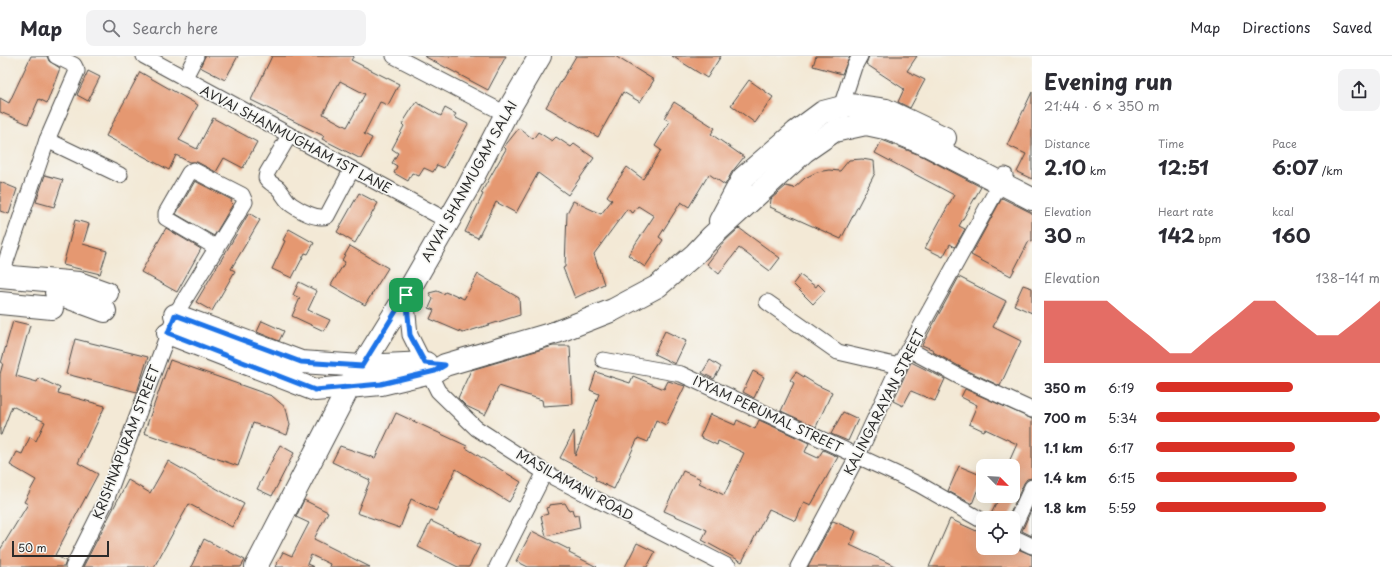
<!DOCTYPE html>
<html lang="en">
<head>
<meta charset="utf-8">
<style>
  body { margin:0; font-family:"Playpen Sans",sans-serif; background:#f2f2f3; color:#2b2b33; height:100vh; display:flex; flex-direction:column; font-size:15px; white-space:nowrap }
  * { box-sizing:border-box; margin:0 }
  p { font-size:13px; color:#7c7c81 }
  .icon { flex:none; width:22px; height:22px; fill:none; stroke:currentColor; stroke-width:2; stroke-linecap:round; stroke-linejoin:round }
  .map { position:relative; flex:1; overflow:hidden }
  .drawer { display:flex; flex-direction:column; background:#fff; width:360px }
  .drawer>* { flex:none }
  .needle { width:26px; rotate:114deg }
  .tools { position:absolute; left:976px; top:403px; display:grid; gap:8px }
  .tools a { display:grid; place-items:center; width:44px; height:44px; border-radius:8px; background:#fff; box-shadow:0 4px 16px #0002; font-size:20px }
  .scale { position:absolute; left:12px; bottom:10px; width:97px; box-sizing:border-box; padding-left:4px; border:2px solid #2b2b2b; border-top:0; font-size:11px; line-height:14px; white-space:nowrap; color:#2b2b2b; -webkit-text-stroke:3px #f6f6f2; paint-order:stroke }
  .pin { position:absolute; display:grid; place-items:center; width:34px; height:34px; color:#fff; margin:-17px; border-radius:8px; box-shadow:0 2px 6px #0006 }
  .round { display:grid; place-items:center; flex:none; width:42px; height:42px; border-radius:8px; background:#f2f2f3 }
  .headline { display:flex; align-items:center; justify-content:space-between; height:68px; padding:0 12px }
  h1 { font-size:22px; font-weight:700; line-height:30px }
  .stats { display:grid; grid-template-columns:repeat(3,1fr); gap:6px; height:68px; padding:4px 12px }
  .stats div { display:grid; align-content:center }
  .stats b { font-size:20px; font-weight:700 }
  .stats small { font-size:11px; font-weight:400 }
  .stats p { font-size:11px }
  .chart { height:112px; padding:8px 12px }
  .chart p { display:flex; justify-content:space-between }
  .chart svg { width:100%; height:72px; margin-top:4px; fill:#d93025; opacity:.7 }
  ul { padding:0 12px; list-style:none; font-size:13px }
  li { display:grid; grid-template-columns:64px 48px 1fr; align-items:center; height:30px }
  li i { height:10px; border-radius:5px; background:#d93025 }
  header { display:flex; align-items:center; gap:24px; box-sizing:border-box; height:56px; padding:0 20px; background:#fff; border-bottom:1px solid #e1e1e2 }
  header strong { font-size:19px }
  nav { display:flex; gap:22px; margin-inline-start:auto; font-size:14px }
  .search { width:280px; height:36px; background:#f2f2f3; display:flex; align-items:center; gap:10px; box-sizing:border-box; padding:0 14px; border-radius:8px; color:#7c7c81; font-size:15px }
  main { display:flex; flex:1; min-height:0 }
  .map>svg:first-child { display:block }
</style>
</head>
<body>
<header>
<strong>Map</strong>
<div class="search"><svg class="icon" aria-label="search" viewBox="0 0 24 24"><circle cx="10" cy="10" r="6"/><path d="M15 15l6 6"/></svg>Search here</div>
<nav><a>Map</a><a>Directions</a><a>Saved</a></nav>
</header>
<main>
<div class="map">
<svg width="1032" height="511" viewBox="0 0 1032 511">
  <rect width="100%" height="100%" fill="#f6f6f2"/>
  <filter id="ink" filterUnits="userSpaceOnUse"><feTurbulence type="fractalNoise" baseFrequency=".025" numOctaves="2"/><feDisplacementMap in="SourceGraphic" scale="8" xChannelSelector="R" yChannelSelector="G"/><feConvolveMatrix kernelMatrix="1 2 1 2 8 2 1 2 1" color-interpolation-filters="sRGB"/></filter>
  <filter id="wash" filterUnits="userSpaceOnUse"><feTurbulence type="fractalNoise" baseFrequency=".012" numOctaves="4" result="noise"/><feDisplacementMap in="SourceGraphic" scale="16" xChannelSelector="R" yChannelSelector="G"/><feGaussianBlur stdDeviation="0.9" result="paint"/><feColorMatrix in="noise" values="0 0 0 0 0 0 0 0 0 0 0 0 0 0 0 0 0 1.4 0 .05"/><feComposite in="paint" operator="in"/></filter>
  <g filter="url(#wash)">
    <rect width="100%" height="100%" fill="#f3e9d6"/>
    <g id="blocks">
      <g fill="#e59871" fill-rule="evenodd">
        <path d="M31,0H47L49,5L60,12L47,47L39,43L28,68L0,56V42L9,47Z"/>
        <path d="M205,0H238L225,24L200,11Z"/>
        <path d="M272,0H354L351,4L399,28L388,49L380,46L364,78L372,82L361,103L322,83L324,80L251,44ZM340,25L365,38L347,71L323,58Z"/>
        <path d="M424,0H506L488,34Z"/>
        <path d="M576,0H615L654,24L640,46L623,36L598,81L546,51Z"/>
        <path d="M672,0H721L707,22Z"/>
        <path d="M816,0H850L842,18L813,10Z"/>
        <path d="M869,0H917L907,15L925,24L910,52L898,46L904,33L866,8Z"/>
        <path d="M88,15L100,21L88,45L77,39Z"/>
        <path d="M140,16L198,49L179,84L197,93L213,62L257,86L243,112L224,102L216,116L197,106H189L176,99L169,114L106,80Z"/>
        <path d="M749,24L773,41L755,67L731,49Z"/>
        <path d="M1032,36V123L1017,116L1026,98L1007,89Z"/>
        <path d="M416,46L441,60L445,52L456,58L454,61L468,68L444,112L437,109L433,116L424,112L419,120L412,117L408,125L394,117L397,110L392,107L398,97L392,93L404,70L402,68Z"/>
        <path d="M674,46L715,72L711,78L744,101L732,116L725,129L709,118L689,151L681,146L659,181L663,184L645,211L628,199L654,160L638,150L633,157L627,153L594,198L604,228L575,242L563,212L565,211L567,157L573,145L601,158L612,144L607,140L627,111L643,123L661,94L655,90L670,65L664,62Z"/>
        <path d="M519,72L533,83L538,76L552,85L556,81L571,91L574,88L594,102L568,139L538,117L516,157L496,146L478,182L465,176L483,138L481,137L506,93L504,91Z"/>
        <path d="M882,84L922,100L981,131L959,170L965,173L955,191L950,188L943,201L925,192L954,139L875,97Z"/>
        <path d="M862,103L874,105L875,117L841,183L770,151L771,143L786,130L794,132L805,122L817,116L829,114L840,115L849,104Z"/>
        <path d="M45,119L63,124L54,151L36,146Z"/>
        <path d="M195,125L232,144L231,146L233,148L214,180L176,158Z"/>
        <path d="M0,126L17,133L9,158L0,155Z"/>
        <path d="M359,137L378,147L355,187L337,176Z"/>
        <path d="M1002,142L1032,157V186L1029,185L1011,220L971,199Z"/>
        <path d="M249,157L260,164L231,213L235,215L212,255L196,246Z"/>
        <path d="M75,164L89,168L83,188L107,195L100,218L63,209Z"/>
        <path d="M166,172L201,193L177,236L141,216Z"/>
        <path d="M739,172L780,202L770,215L739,192L719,218L707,208L724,186Z"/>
        <path d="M289,173L314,187L308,198L305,197L292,222L272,213L285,185L283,184Z"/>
        <path d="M350,190L388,212L365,249L331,229L345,206L342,204Z"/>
        <path d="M478,218L519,242L520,259L463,277L430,263L434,254L429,252L433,243L429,237L437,235L444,238L445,236L450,238L451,237L464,243Z"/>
        <path d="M800,219L816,231L818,228L825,235L813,248L793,228Z"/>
        <path d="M959,221L1006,245L993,271L1021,285L1000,330L966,314L933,296L934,294L922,289Z"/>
        <path d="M299,226L317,235L308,254L330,264L324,275L292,260L300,242L293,239Z"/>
        <path d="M1023,229L1032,232V257L1014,249Z"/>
        <path d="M13,265L30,269L16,320L37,326L39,322L60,332L58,337L105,350L78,407L98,418L55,499L66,505L64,511H0V494L28,448L24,446L36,424L10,409L17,396L22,398L30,381L36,385L45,366L12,350L1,379H0V318L3,307H1Z"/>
        <path d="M262,265L284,275L279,285L257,276Z"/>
        <path d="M665,275L686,285L675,308L654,298Z"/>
        <path d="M75,283L148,301L137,336L66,318Z"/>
        <path d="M553,290H570L573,348L543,350L542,344L499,330L485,359L466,350L458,342L471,314Z"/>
        <path d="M170,304L272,340L286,352L290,369L287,379L253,367L238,410L144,377Z"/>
        <path d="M710,304L721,311L714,323L702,317Z"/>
        <path d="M911,306L945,323L935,345L911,335L903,350L893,345Z"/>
        <path d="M753,315L764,321L754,342L743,336Z"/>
        <path d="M596,316L630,327L633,320L664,333L668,325L685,330L666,369L656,364L648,386L638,382L614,433L595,424L596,421L560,402L574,375L575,400L599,338L590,334Z"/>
        <path d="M796,316L817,329L832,336L816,371L781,355L794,327L790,324Z"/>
        <path d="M965,333L1032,363V422L1027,423L1024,427L1008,462H991L990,460L1000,440H1013V410L1008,408L1017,388L985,373L984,375L969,368L977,349L961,341Z"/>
        <path d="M843,356L858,363L848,385L831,378Z"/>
        <path d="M396,357L467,390L466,392L521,426L509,446L456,413L436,455L411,443L400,472L357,457L370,424L332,406L340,390L375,402Z"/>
        <path d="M710,358L735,369L737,364L755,373L759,364L809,387L805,396L818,402L823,394L838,401L811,449L804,446L796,465L769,453L742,506L702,484L707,474L664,455L683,415L701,423L699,427L724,439L738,410L744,397L718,385L717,389L700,381Z"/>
        <path d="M280,389L294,397L272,440L257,433Z"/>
        <path d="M168,405L244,448L232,471L189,448L154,511H83L128,424L150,437Z"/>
        <path d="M959,410L983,420L972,448L948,435Z"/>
        <path d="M304,444L328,456L314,483L370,511H329L330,508L311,499L307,508L314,511H275L283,496L292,500L309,467L296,461Z"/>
        <path d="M565,447L569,454L572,453L574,460L578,459L580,472L546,480L541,460L548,458L546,452L549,451V449Z"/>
        <path d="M1032,452V480L1022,475Z"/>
        <path d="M950,463L983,478V492L1013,491L1032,499V511H929Z"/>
        <path d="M431,465L480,489L469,511H458L418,491Z"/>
        <path d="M833,465L856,475L850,489L897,511H808Z"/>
        <path d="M532,475L570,494L569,497L597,511H528L516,505Z"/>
        <path d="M204,483L245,504L241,511H191Z"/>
        <path d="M637,487L655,496L647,511H625Z"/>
      </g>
    </g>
  </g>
  <g filter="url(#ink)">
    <use href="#blocks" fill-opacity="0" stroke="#494845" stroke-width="1"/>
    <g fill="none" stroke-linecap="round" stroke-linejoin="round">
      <g stroke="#494845" stroke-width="17">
        <g id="street">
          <path d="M144,0L448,165"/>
          <path d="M394,0L506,58"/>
          <path d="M184,23L196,0"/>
          <path d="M841,51L854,11L860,0"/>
          <path d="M289,80L267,117L266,122C269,127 273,128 278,132C283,137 286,145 292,149C301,155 317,164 327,160L352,113"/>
          <path d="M47,84L120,119"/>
          <path d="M1,220L47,84L77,15L74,9L56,0"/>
          <path d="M406,239L410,279L438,335L476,372L549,419L729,511"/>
          <path d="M767,246L838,296L899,310"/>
          <path d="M910,294L962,322L1032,354"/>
          <path d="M603,304L681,318L920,429L983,465"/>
          <path d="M1013,472L1032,431"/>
          <path d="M1013,481L1032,490"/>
          <path d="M73,511L105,447L175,259L245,146L242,139L193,114L189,117L166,157V162L217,192"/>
          <path d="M497,511L545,416"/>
          <path d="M798,511L858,399L899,310L1005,119"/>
        </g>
      </g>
      <g stroke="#494845" stroke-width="24">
        <g id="secondary">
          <path d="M720,165L743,122L796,76L823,56L850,49L886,54L945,82"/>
          <path d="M0,220L79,227L107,237"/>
          <path d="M56,237L105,255"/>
          <path d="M0,247L52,252"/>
          <path d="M175,259L301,306L362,310L426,307"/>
          <path d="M168,277L315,334L381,328L435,315L445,309L557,276L613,254L658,230L695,198L712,180L805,95L834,75L866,68L889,73L927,89L1032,143"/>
          <path d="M256,511L349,331L406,239L467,133L506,58L540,0"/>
        </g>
      </g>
      <use href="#street" stroke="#fff" stroke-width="15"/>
      <use href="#secondary" stroke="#fff" stroke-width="22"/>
    </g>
  </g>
  <g fill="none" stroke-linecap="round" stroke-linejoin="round" filter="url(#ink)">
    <g stroke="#fff" stroke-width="8">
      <path id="route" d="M406,239L410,279L425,307L445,309L435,315L381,328L315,334L168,277L175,259L301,306L362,310Z"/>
    </g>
    <use href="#route" stroke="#1a73e8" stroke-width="5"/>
  </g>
  <g text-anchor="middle" stroke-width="3.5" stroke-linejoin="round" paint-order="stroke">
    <g font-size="13" fill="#2b2b2b" stroke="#f6f6f2">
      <text transform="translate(296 83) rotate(28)" y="5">AVVAI SHANMUGHAM 1ST LANE</text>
      <text transform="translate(469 125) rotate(-61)" y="5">AVVAI SHANMUGAM SALAI</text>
      <text transform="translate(884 346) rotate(-63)" y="5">KALINGARAYAN STREET</text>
      <text transform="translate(768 358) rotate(25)" y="5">IYYAM PERUMAL STREET</text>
      <text transform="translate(126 386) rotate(-69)" y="5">KRISHNAPURAM STREET</text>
      <text transform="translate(575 429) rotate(29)" y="5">MASILAMANI ROAD</text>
    </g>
  </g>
</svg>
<div class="tools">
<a><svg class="needle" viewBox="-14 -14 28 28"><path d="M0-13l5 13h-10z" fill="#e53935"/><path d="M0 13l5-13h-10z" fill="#7c7c81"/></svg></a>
<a><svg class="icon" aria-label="locate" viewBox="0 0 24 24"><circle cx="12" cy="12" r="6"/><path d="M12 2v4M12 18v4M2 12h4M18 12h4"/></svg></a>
</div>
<div class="scale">50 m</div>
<div class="pin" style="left:406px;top:239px;background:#1e9e55"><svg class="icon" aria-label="arrive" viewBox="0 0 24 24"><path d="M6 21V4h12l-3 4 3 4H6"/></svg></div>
</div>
<section class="drawer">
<div class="headline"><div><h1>Evening run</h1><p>21:44 · 6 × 350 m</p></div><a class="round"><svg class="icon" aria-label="share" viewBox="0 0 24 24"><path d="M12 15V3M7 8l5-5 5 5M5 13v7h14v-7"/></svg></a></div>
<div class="stats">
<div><p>Distance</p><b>2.10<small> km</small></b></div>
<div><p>Time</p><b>12:51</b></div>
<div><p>Pace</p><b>6:07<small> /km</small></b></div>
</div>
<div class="stats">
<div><p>Elevation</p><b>30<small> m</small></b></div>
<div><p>Heart rate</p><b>142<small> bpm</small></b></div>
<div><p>kcal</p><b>160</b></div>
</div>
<div class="chart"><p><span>Elevation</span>138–141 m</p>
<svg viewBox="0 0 160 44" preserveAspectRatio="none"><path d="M0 44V6L10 6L20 6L30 6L40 17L50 27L60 38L70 38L80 27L90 17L100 6L110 6L120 17L130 27L140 27L150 17L160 6V44z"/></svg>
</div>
<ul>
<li><b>350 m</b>6:19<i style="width:61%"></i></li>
<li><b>700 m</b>5:34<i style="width:100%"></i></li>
<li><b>1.1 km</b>6:17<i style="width:62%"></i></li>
<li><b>1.4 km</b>6:15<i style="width:63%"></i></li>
<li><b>1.8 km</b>5:59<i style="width:76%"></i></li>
</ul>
</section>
</main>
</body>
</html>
